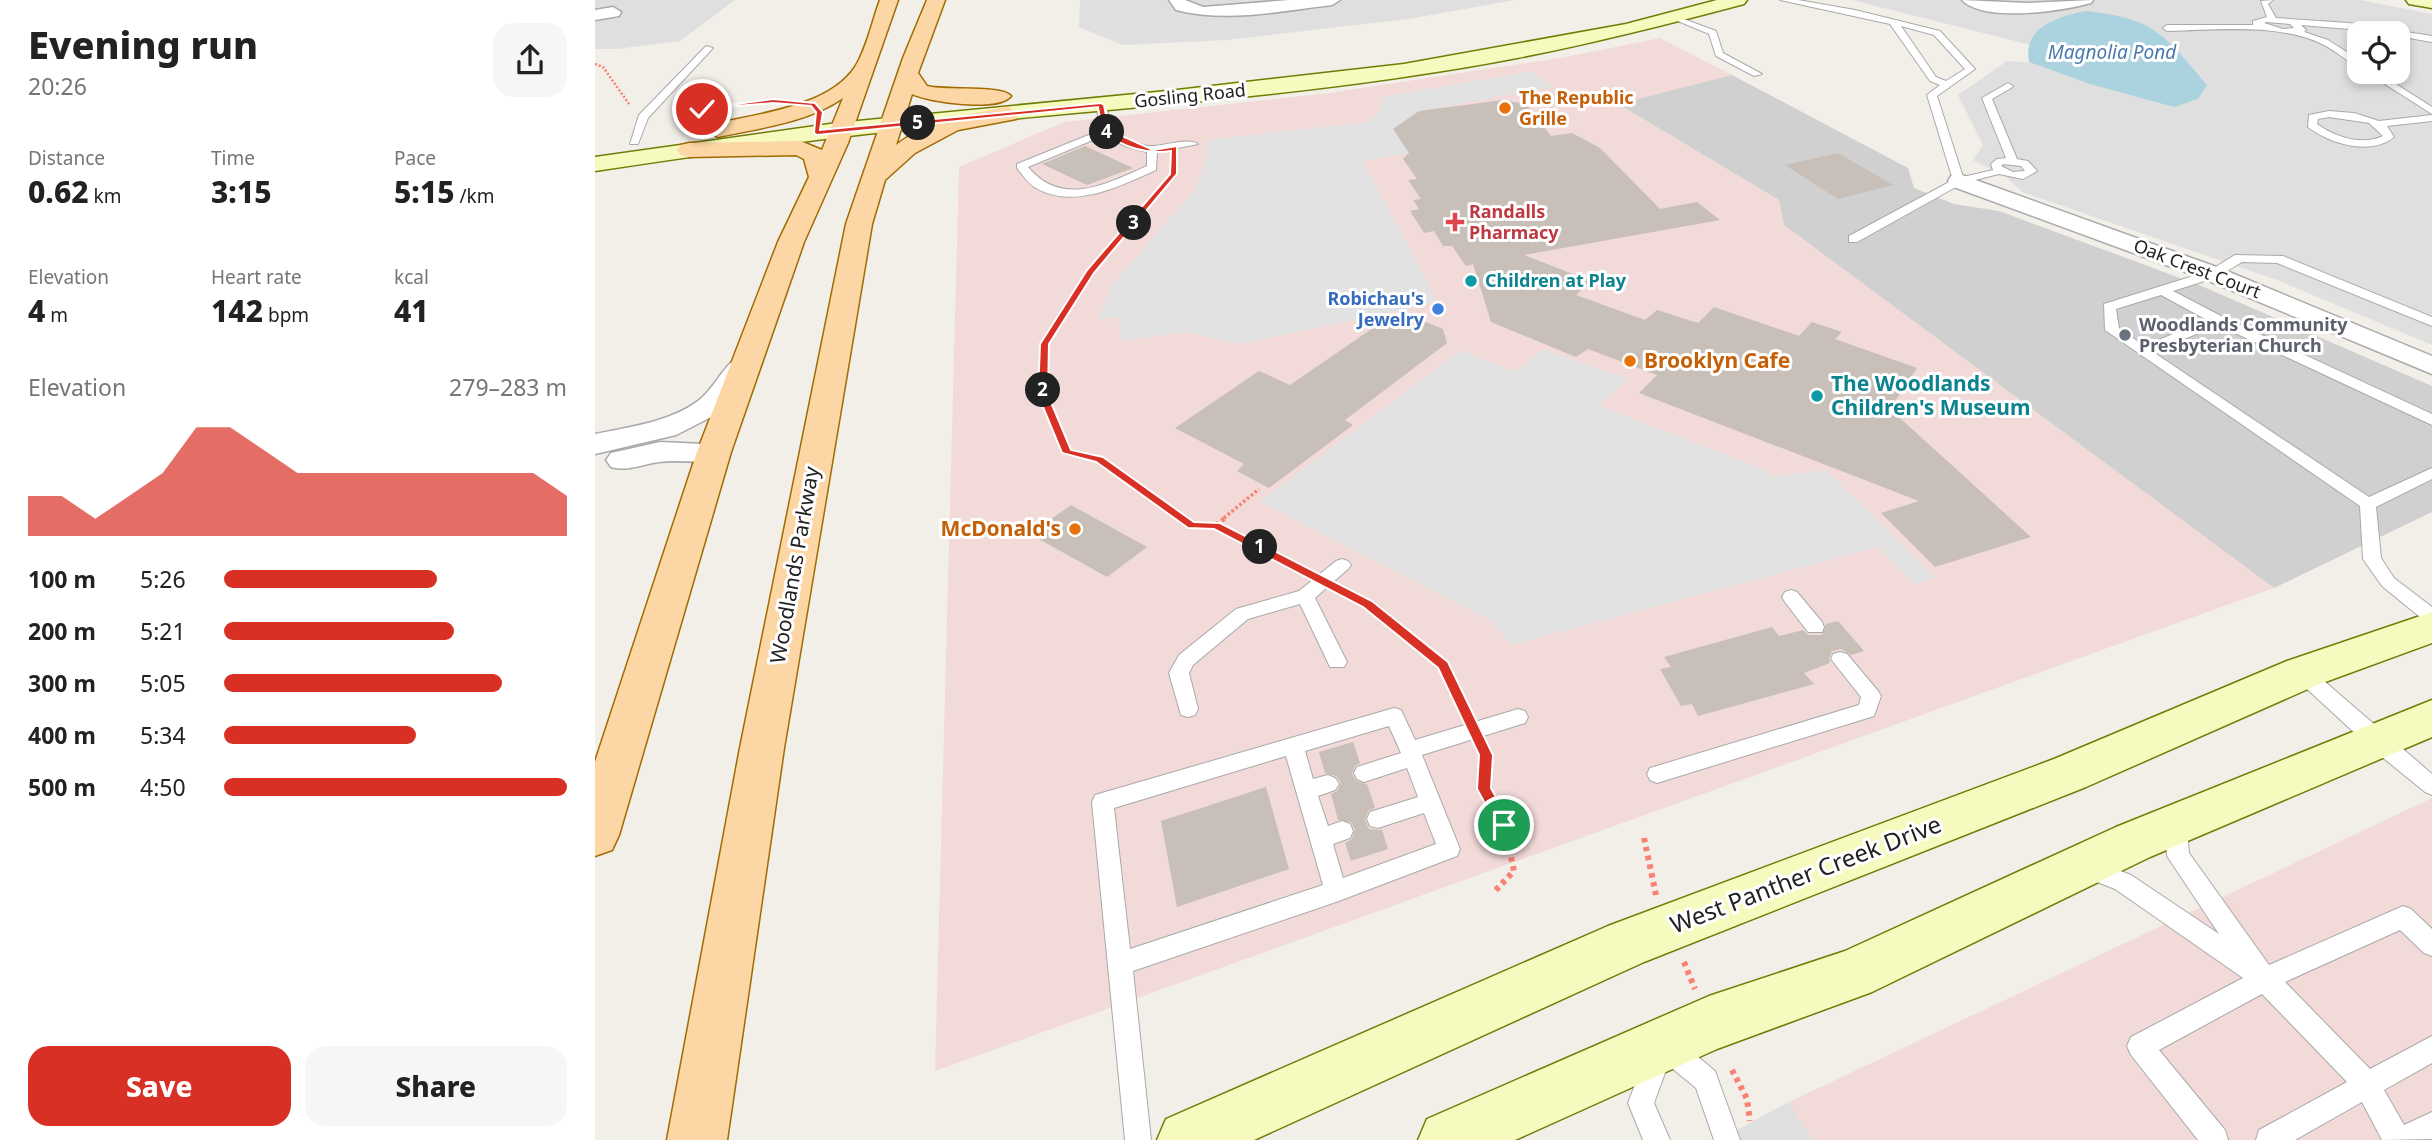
<!DOCTYPE html>
<html lang="en">
<head>
<meta charset="utf-8">
<style>
  body { margin:0; font-family:"Noto Sans",sans-serif; background:#f6f6f6; color:#222; height:100vh; display:flex; flex-direction:column; font-size:26px; white-space:nowrap }
  * { box-sizing:border-box; margin:0 }
  p { font-size:23px; color:#767676 }
  .icon { flex:none; width:38px; height:38px; fill:none; stroke:currentColor; stroke-width:2; stroke-linecap:round; stroke-linejoin:round }
  .map { position:relative; flex:1; overflow:hidden }
  .details { display:flex; flex-direction:column; background:#fff; width:595px }
  .details>* { flex:none }
  .buttons { position:absolute; left:1752px; top:21px; display:grid; gap:14px }
  .buttons a { display:grid; place-items:center; width:63px; height:63px; border-radius:14px; background:#fff; box-shadow:0 4px 10px #0003; font-size:35px }
  .pin { position:absolute; display:grid; place-items:center; width:60px; height:60px; color:#fff; margin:-30px; border:4px solid #fff; border-radius:50%; box-shadow:0 2px 7px #0007 }
  .km { position:absolute; width:35px; height:35px; margin:-18px; border-radius:50%; background:#222; color:#fff; font-size:19px; line-height:35px; text-align:center }
  .round { display:grid; place-items:center; flex:none; width:74px; height:74px; border-radius:21px; background:#f6f6f6 }
  .summary { display:flex; align-items:center; justify-content:space-between; height:119px; padding:0 28px }
  h1 { font-size:38px; font-weight:800; line-height:52px }
  .metrics { display:grid; grid-template-columns:repeat(3,1fr); gap:10px; height:119px; padding:7px 28px }
  .metrics div { display:grid; align-content:center }
  .metrics b { font-size:30px; font-weight:800 }
  .metrics small { font-size:19px; font-weight:400 }
  .metrics p { font-size:19px }
  .chart { height:196px; padding:14px 28px }
  .chart p { display:flex; justify-content:space-between }
  .chart svg { width:100%; height:126px; margin-top:7px; fill:#d93025; opacity:.7 }
  .button { display:flex; gap:14px; margin-top:auto; padding:14px 28px }
  .button a { flex:1; height:80px; border-radius:21px; background:#d93025; color:#fff; font-size:28px; font-weight:800; line-height:80px; text-align:center }
  .button a+a { background:#f6f6f6; color:#222 }
  ul { padding:0 28px; list-style:none; font-size:23px }
  li { display:grid; grid-template-columns:112px 84px 1fr; align-items:center; height:52px }
  li i { height:18px; border-radius:9px; background:#d93025 }
  main { display:flex; flex:1; min-height:0 }
  .map>svg:first-child { display:block }
</style>
</head>
<body>
<main>
<section class="details">
<div class="summary"><div><h1>Evening run</h1><p>20:26</p></div><a class="round"><svg class="icon" aria-label="share" viewBox="0 0 24 24"><path d="M12 15V3M7 8l5-5 5 5M5 13v7h14v-7"/></svg></a></div>
<div class="metrics">
<div><p>Distance</p><b>0.62<small> km</small></b></div>
<div><p>Time</p><b>3:15</b></div>
<div><p>Pace</p><b>5:15<small> /km</small></b></div>
</div>
<div class="metrics">
<div><p>Elevation</p><b>4<small> m</small></b></div>
<div><p>Heart rate</p><b>142<small> bpm</small></b></div>
<div><p>kcal</p><b>41</b></div>
</div>
<div class="chart"><p><span>Elevation</span>279–283 m</p>
<svg viewBox="0 0 160 44" preserveAspectRatio="none"><path d="M0 44V30L10 30L20 38L30 30L40 22L50 6L60 6L70 14L80 22L90 22L100 22L110 22L120 22L130 22L140 22L150 22L160 30V44z"/></svg>
</div>
<ul>
<li><b>100 m</b>5:26<i style="width:62%"></i></li>
<li><b>200 m</b>5:21<i style="width:67%"></i></li>
<li><b>300 m</b>5:05<i style="width:81%"></i></li>
<li><b>400 m</b>5:34<i style="width:56%"></i></li>
<li><b>500 m</b>4:50<i style="width:100%"></i></li>
</ul>
<div class="button"><a>Save</a><a>Share</a></div>
</section>
<div class="map">
<svg width="1837" height="1140" viewBox="0 0 1837 1140">
  <rect width="100%" height="100%" fill="#f2efe9"/>
  <g fill="#e0dfdf" fill-rule="evenodd">
    <path d="M0,0H140L85,41L22,49H0Z"/>
    <path d="M485,0H920L813,19L631,40L528,45L484,27Z"/>
    <path d="M1257,0H1765L1837,14V345L1682,280L1427,192L1411,177L1378,160L1388,145L1363,95L1412,61L1456,64L1448,48ZM1764,33H1802V72H1764Z"/>
    <path d="M1194,1102L1218,1140H1123Z"/>
  </g>
  <g fill="#f2dad9">
    <path d="M1065,38L1137,75L1024,105L1184,200L1189,225L1679,588L340,1071L364,167L469,122L734,93L971,57Z"/>
    <path d="M1837,798V1140H1218L1194,1102Z"/>
  </g>
  <path fill="#d0d0d0" d="M1137,75L1313,168L1319,188L1359,204L1404,211L1604,285L1837,386V512L1679,588L1189,225L1184,200L1023,104Z"/>
  <g fill="#e2e2e2">
    <path d="M936,71L958,87L824,111L798,129L814,153L768,161L843,302L645,344L589,332L527,341L523,317L503,319L516,286L601,188L612,156V140L774,122L784,111L788,97Z"/>
    <path d="M949,349L1034,379L1004,406L1169,469L1178,477L1231,470L1341,577L1320,585L1283,547L916,645L897,621L665,502L865,350L920,372Z"/>
  </g>
  <path fill="#aad3df" d="M1491,11C1559,18 1570,35 1612,85L1603,99L1579,107L1495,84L1434,62C1427,27 1464,16 1491,11Z"/>
  <g fill="#c7bfb8">
    <path d="M908,100L931,104L956,136L977,133L1005,148L1065,209L1102,202L1125,220L929,255L996,281L981,295L1050,320L1062,310L1103,323L1119,307L1204,336L1217,322L1247,332L1240,339L1322,368L1295,409L1436,537L1340,567L1286,513L1324,501L1044,393L1062,375L993,349L981,357L896,322L878,264L871,266L857,246H848L839,231L829,233L815,211L824,209L818,200L826,199L813,180L822,179L808,159L814,153L798,129L824,111Z"/>
    <path d="M490,146L538,168L492,185L447,164Z"/>
    <path d="M1243,153L1298,185L1243,199L1190,165Z"/>
    <path d="M797,315L813,321L819,317L848,329L852,343L750,420L758,425L674,488L642,471L649,464L580,428L664,371L695,385Z"/>
    <path d="M476,505L552,547L512,577L435,534Z"/>
    <path d="M1243,621L1269,651L1256,655L1246,649L1237,651L1234,658L1235,663L1209,673L1219,684L1103,716L1097,704L1086,706L1065,669L1076,667L1069,657L1177,627L1184,636L1208,630L1213,635H1227L1231,624Z"/>
    <path d="M758,742L765,763L760,766L757,774L761,781L772,784L780,808L773,811L770,820L774,829L787,830L793,849L756,861L750,843L757,839L760,830L756,822L743,820L736,794L742,791L746,783L741,776L730,773L724,752Z"/>
    <path d="M671,787L694,869L582,907L566,821Z"/>
  </g>
  <g fill="none" stroke-linecap="round" stroke-linejoin="round">
    <g stroke="#a9a9a9" stroke-width="2">
      <g id="lane">
        <path d="M1185,0H1203L1260,10L1345,31L1380,69L1342,96L1368,177L1398,170L1396,164L1402,159L1411,158L1387,98L1413,83L1418,86L1416,88L1397,99L1422,159L1433,161L1442,171L1428,179L1404,174L1368,183L1262,242H1254V236L1358,180L1332,95L1345,85L1335,81L1295,24ZM1306,26L1339,35L1370,69L1351,81L1341,77ZM1408,164L1426,166L1430,171L1418,172L1406,166Z"/>
        <path d="M1678,0L1673,4L1681,18L1754,23L1837,36V42L1802,36V33L1706,25L1711,30L1709,32L1733,40L1764,60V67C1751,61 1740,50 1727,44C1685,23 1619,30 1572,31L1568,28L1572,25H1658V21L1672,17L1666,1ZM1671,22L1695,24L1699,28L1688,29L1669,23Z"/>
        <path d="M1078,15L1121,31L1128,53L1167,74L1159,76L1121,56L1114,34L1078,19Z"/>
        <path d="M111,46L118,48L53,118L43,144H35L44,115Z"/>
        <path d="M1771,72H1782L1837,107V114Z"/>
        <path d="M506,102L511,105L516,130C527,136 539,144 553,146C567,147 592,137 603,144L562,152L561,170C525,186 479,210 441,188C433,184 428,175 422,168V164L506,130L501,105ZM510,135L530,146L552,152V166C511,184 467,208 433,167Z"/>
        <path d="M1734,111L1759,113L1784,121L1837,115V121L1792,126L1799,137C1776,156 1735,144 1713,127L1714,115ZM1734,117L1774,123L1788,136C1767,146 1740,137 1722,124L1723,119Z"/>
        <path d="M1640,255L1688,256L1837,317V326L1682,263L1647,262L1622,277L1578,291L1628,317L1837,414V425L1623,325L1558,352L1774,497L1837,468V479L1781,507L1786,558L1799,578L1837,607V624L1831,622L1787,586L1768,559L1765,506L1510,330L1509,304L1614,271ZM1566,295L1612,320L1549,346L1524,328L1521,309Z"/>
        <path d="M747,559L753,561L756,565L753,569L720,598L752,662L749,667H735L705,604L653,619L598,665L594,673L603,709L600,715L593,717L586,715L574,673L584,655L641,609L704,591L741,561Z"/>
        <path d="M1196,590L1202,592L1227,622L1229,627L1227,632H1213L1190,602L1187,597L1190,592Z"/>
        <path d="M1245,652L1252,654L1283,691L1286,696L1279,716L1062,783L1055,780L1052,774L1055,768L1264,705L1266,697L1236,659L1238,654Z"/>
        <path d="M1707,666L1714,668L1837,774V795L1830,792L1776,748L1700,678L1697,673L1700,668Z"/>
        <path d="M799,708L806,710L820,740L923,709L930,711L933,717L930,723L827,755L865,849L862,856L741,902L538,971L556,1140H530L497,802L500,795ZM794,726L806,753L762,767L759,773L762,779L769,782L812,768L823,797L775,812L772,819L775,826L783,828L829,813L841,844L748,878L738,844L755,838L758,831L755,824L747,821L733,826L723,796L740,790L744,784L740,778L733,775L718,779L710,751ZM691,756L728,885L535,949L519,808Z"/>
        <path d="M1588,816L1596,819L1599,826L1593,841L1594,853L1674,965L1808,906L1816,909L1837,929V956L1829,953L1805,930L1690,982L1775,1069L1837,1036V1063L1789,1090L1809,1125L1837,1112V1139L1787,1140L1767,1102L1700,1140H1661L1664,1130L1752,1082L1667,994L1564,1050L1630,1130L1633,1140H1603L1536,1055L1532,1046L1536,1037L1648,978L1520,889L1484,875L1481,868L1484,861L1492,858L1536,875L1624,934L1572,856L1571,841L1580,819Z"/>
        <path d="M1068,1031L1077,1035L1120,1071L1145,1140H1119L1101,1088L1073,1065L1059,1103L1075,1140H1048L1033,1103L1059,1035Z"/>
      </g>
    </g>
    <g stroke="#a9a9a9" stroke-width="3">
      <g id="street">
        <path d="M574,0H590L608,7L694,0H745L737,5C685,11 632,23 581,10Z"/>
        <path d="M1367,0L1432,3L1498,0L1496,3C1467,11 1389,23 1367,0Z"/>
        <path d="M18,7L26,12L24,16L0,20V10Z"/>
        <path d="M1364,174L1627,269L1837,356V374L1609,279L1356,186L1353,181L1356,176Z"/>
        <path d="M153,353L163,355L167,361L124,413L81,435L0,454V434C34,427 75,422 103,401C122,387 130,358 153,353Z"/>
        <path d="M65,442L130,445L135,452L130,459C108,465 86,459 64,462C47,464 33,472 16,467L11,460L16,453Z"/>
      </g>
    </g>
    <g stroke="#707d05" stroke-width="3">
      <g id="secondary">
        <path d="M1122,0H1152L1149,4C1074,24 999,43 922,58C734,94 543,106 353,125C235,137 118,153 0,171V157L242,123L582,90L809,64L1031,24Z"/>
        <path d="M1811,0H1837V8L1814,4Z"/>
        <path d="M1837,612V643L1722,685L1491,787L1049,962L659,1140H562L571,1119L1013,926L1459,759L1692,661Z"/>
        <path d="M1837,700V737L1555,857L1277,992L1122,1049L920,1140H823L832,1119L1114,996L1250,951L1521,827Z"/>
      </g>
    </g>
    <g stroke="#a06b00" stroke-width="3">
      <g id="primary">
        <path d="M285,0H303L253,143L209,242L136,452L24,835L17,850L0,856V762L102,452L183,242L214,177L209,159L201,155L94,157L86,155L82,150L86,145L94,143L205,141L227,150L248,98C212,123 164,128 123,137L112,130L115,125C159,114 233,108 260,67C272,48 277,21 285,0Z"/>
        <path d="M332,0H350L323,73L332,86C350,91 408,85 416,96C404,112 333,102 317,94L301,145C334,120 373,114 413,107L424,114L421,119L363,130L320,153L290,180L277,224L189,748L132,1140H72L145,748L251,224L308,58Z"/>
      </g>
    </g>
    <g stroke="#fa8072" stroke-width="2.5" stroke-dasharray="2 2" stroke-linecap="butt">
      <path d="M0,64L8,67L34,104"/>
      <path d="M88,101L107,109L115,108"/>
      <path d="M475,303L495,272L578,175L579,163"/>
    </g>
    <g stroke="#fa8072" stroke-width="3.5" stroke-dasharray="2.5 2.5" stroke-linecap="butt">
      <path d="M476,301L449,344L448,395L472,453L504,459L588,518"/>
      <path d="M629,518L664,489"/>
    </g>
    <g stroke="#fa8072" stroke-width="4.5" stroke-dasharray="3.5 3.5" stroke-linecap="butt">
      <path d="M585,517L597,525H621L708,570"/>
      <path d="M621,525L631,517"/>
      <path d="M747,590L772,604L848,665L870,710"/>
      <path d="M889,750L891,792"/>
    </g>
    <g stroke="#fa8072" stroke-width="6" stroke-dasharray="4.5 4.5" stroke-linecap="butt">
      <path d="M890,791L909,825L919,871L898,893"/>
      <path d="M1049,838L1061,895"/>
      <path d="M1089,962L1100,989"/>
      <path d="M1137,1070L1152,1099L1155,1121"/>
    </g>
    <use href="#lane" fill="#fff" fill-rule="evenodd"/>
    <use href="#street" fill="#fff" fill-rule="evenodd"/>
    <use href="#secondary" fill="#f7fabf" fill-rule="evenodd"/>
    <use href="#primary" fill="#fcd6a4" fill-rule="evenodd"/>
  </g>
  <path fill="#d93025" stroke="#fff" stroke-width="2" d="M178,99L220,103L228,112L225,130L506,103L509,105L514,130L558,150L582,146V174L499,273L454,344L453,395L476,450L508,457L599,522L625,523L777,601L853,662L898,755L896,788L916,825L914,829H904L882,789L884,755L843,668L768,607L619,529L593,528L501,462L467,453L443,395L445,344L492,270L575,174L576,151C552,155 527,147 507,131L503,107L222,135L219,133L221,112L216,106L178,103L104,109Z"/>
  <g fill="#e8710a" stroke="#fff" stroke-width="2.5">
    <circle cx="910" cy="108" r="7"/>
    <circle cx="1035" cy="361" r="7"/>
    <circle cx="480" cy="529" r="7"/>
  </g>
  <path fill="#e0444e" stroke="#fff" stroke-width="2.5" d="M856.5 211.5h7v7h7v7h-7v7h-7v-7h-7v-7h7z"/>
  <g fill="#0f9aa8" stroke="#fff" stroke-width="2.5">
    <circle cx="876" cy="281" r="7"/>
    <circle cx="1222" cy="396" r="7"/>
  </g>
  <circle fill="#3f7fe0" stroke="#fff" stroke-width="2.5" cx="843" cy="309" r="7"/>
  <circle fill="#6b7280" stroke="#fff" stroke-width="2.5" cx="1530" cy="335" r="7"/>
  <g text-anchor="middle" stroke-width="6" stroke-linejoin="round" paint-order="stroke">
    <g font-size="18" fill="#222" stroke="#fff">
      <text transform="translate(595 96) rotate(-6)" y="6">Gosling Road</text>
      <text transform="translate(1602 269) rotate(21)" y="6">Oak Crest Court</text>
    </g>
    <g font-size="18" font-weight="bold" fill="#c56008" stroke="#fff" text-anchor="start">
      <text x="924" y="104">The Republic<tspan x="924" dy="21">Grille</tspan></text>
    </g>
    <g font-size="18" font-weight="bold" fill="#be3a42" stroke="#fff" text-anchor="start">
      <text x="874" y="218">Randalls<tspan x="874" dy="21">Pharmacy</tspan></text>
    </g>
    <g font-size="18" font-weight="bold" fill="#0d838f" stroke="#fff" text-anchor="start">
      <text x="890" y="287">Children at Play</text>
    </g>
    <g font-size="18" font-weight="bold" fill="#366cbe" stroke="#fff" text-anchor="end">
      <text x="829" y="305">Robichau's<tspan x="829" dy="21">Jewelry</tspan></text>
    </g>
    <g font-size="18" font-weight="bold" fill="#5b616d" stroke="#fff" text-anchor="start">
      <text x="1544" y="331">Woodlands Community<tspan x="1544" dy="21">Presbyterian Church</tspan></text>
    </g>
    <g font-size="19" font-style="italic" fill="#4a7aab" stroke="#fff">
      <text x="1517" y="59">Magnolia Pond</text>
    </g>
    <g font-size="21" font-weight="bold" fill="#c56008" stroke="#fff" text-anchor="start">
      <text x="1049" y="368">Brooklyn Cafe</text>
      <text x="466" y="536" text-anchor="end">McDonald's</text>
    </g>
    <g font-size="21" font-weight="bold" fill="#0d838f" stroke="#fff" text-anchor="start">
      <text x="1236" y="391">The Woodlands<tspan x="1236" dy="24">Children's Museum</tspan></text>
    </g>
    <g font-size="21" fill="#222" stroke="#fff">
      <text transform="translate(200 565) rotate(-80)" y="7">Woodlands Parkway</text>
    </g>
    <g font-size="24" fill="#222" stroke="#fff">
      <text transform="translate(1211 875) rotate(-21)" y="8">West Panther Creek Drive</text>
    </g>
  </g>
</svg>
<div class="buttons">
<a><svg class="icon" aria-label="locate" viewBox="0 0 24 24"><circle cx="12" cy="12" r="6"/><path d="M12 2v4M12 18v4M2 12h4M18 12h4"/></svg></a>
</div>
<div class="pin" style="left:909px;top:825px;background:#1e9e55"><svg class="icon" aria-label="arrive" viewBox="0 0 24 24"><path d="M6 21V4h12l-3 4 3 4H6"/></svg></div>
<div class="pin" style="left:107px;top:109px;background:#d93025"><svg class="icon" aria-label="check" viewBox="0 0 24 24"><path d="M5 12l5 5 9-10"/></svg></div>
<b class="km" style="left:665px;top:547px">1</b>
<b class="km" style="left:448px;top:390px">2</b>
<b class="km" style="left:539px;top:223px">3</b>
<b class="km" style="left:512px;top:132px">4</b>
<b class="km" style="left:323px;top:123px">5</b>
</div>
</main>
</body>
</html>
